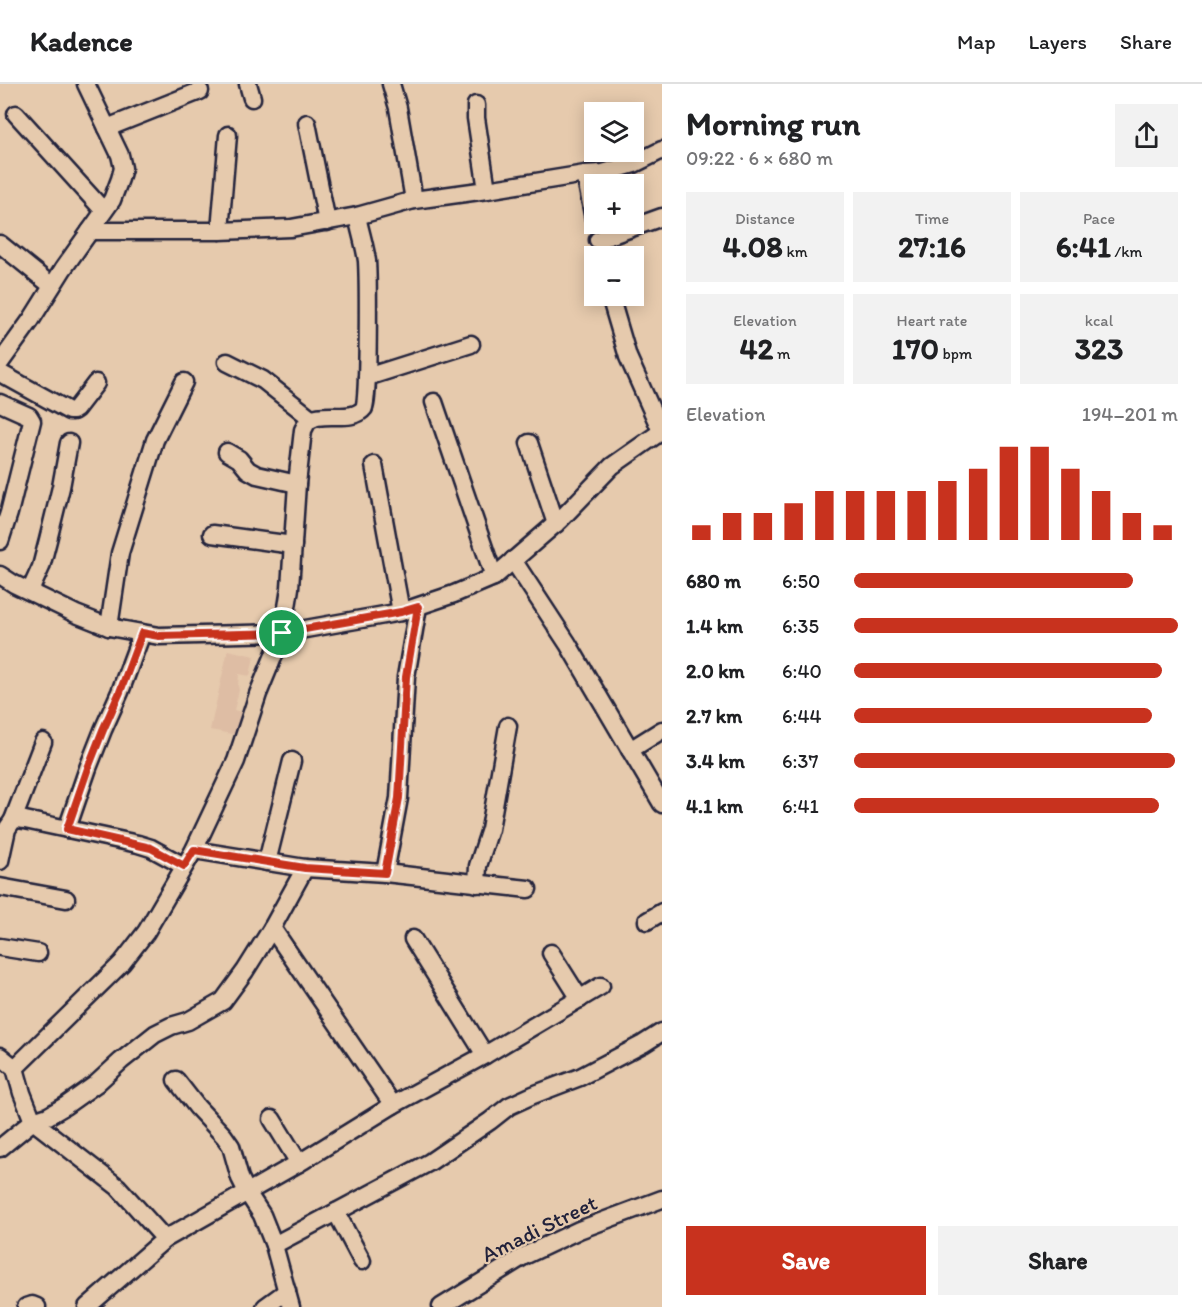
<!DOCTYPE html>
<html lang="en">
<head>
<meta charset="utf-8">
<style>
  body { margin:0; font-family:Itim,sans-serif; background:#f2f2f2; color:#202124; height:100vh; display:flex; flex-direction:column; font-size:22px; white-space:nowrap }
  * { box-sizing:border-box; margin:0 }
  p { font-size:20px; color:#757577 }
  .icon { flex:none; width:33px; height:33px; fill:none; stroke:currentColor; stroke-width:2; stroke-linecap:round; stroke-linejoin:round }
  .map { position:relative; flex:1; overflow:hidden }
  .sheet { display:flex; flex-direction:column; background:#fff; width:540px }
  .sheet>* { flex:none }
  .fabs { position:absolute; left:584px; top:18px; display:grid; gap:12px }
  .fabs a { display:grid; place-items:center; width:60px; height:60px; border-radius:0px; background:#fff; box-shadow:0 3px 15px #0003; font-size:30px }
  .pin { position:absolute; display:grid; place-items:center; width:51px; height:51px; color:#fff; margin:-26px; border:3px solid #fff; border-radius:50%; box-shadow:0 2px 6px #0007 }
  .round { display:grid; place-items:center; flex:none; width:63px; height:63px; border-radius:0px; background:#f2f2f2 }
  .overview { display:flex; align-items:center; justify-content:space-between; height:102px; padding:0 24px }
  h1 { font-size:33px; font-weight:700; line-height:45px }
  .stats { display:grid; grid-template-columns:repeat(3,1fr); gap:9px; height:102px; padding:6px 24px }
  .stats div { display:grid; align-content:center; border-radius:0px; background:#f2f2f2; text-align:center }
  .stats b { font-size:30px; font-weight:700 }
  .stats small { font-size:16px; font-weight:400 }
  .stats p { font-size:16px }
  .chart { height:168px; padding:12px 24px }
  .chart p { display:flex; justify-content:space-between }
  .chart svg { width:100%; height:108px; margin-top:6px; stroke:#c8321e; stroke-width:6 }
  .primary-button { display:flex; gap:12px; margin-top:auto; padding:12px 24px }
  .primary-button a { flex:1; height:69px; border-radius:0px; background:#c8321e; color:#fff; font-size:24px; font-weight:700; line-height:69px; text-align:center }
  .primary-button a+a { background:#f2f2f2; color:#202124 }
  ul { padding:0 24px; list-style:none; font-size:20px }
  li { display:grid; grid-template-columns:96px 72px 1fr; align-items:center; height:45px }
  li i { height:15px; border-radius:8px; background:#c8321e }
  header { display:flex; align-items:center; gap:36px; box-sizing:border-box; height:84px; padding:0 30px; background:#fff; border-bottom:2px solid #e0e0e0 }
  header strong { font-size:28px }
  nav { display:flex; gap:33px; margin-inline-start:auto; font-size:21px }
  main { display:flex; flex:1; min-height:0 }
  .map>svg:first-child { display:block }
</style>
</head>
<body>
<header>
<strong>Kadence</strong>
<nav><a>Map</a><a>Layers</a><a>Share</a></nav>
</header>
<main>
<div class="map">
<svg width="662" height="1223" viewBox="0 0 662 1223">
  <rect width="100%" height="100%" fill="#e6caad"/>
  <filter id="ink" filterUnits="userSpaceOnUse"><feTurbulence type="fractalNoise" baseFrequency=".0167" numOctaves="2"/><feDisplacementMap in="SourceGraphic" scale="12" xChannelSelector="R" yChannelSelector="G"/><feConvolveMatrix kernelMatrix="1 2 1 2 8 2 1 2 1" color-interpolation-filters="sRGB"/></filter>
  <g filter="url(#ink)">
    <path fill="#debda4" d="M228,566L254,572L250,592L239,590L238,602L239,606L234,626L241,628L237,651L210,646Z"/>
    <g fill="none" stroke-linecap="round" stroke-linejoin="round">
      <g stroke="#22223b" stroke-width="21">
        <g id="minor">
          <path d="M248,0L252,14"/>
          <path d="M391,0L398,24L414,116"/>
          <path d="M476,21V34L487,106"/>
          <path d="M16,30L103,126"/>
          <path d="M307,39L327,138"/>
          <path d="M107,44L200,7"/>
          <path d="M585,90L594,135"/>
          <path d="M90,147H220L291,144L357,132L414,116L487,106L585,90L603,89L634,80L662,66"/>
          <path d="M220,147L228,51"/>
          <path d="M598,156L662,133"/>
          <path d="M0,160L52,202"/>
          <path d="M610,212L628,273L661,347"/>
          <path d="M227,278L263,296L312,335"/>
          <path d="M0,279L31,236L63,185L112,116L120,95L123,84L120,71L86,0"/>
          <path d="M0,289L69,327H73L76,325L96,299"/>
          <path d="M367,293L471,260"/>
          <path d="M434,318L494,493"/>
          <path d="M0,319L29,332L32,337L9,429L0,457"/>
          <path d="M529,359L556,440"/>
          <path d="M227,368L239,375L248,386L257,391L297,400"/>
          <path d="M374,381L401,528"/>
          <path d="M212,450L293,461"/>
          <path d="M513,476L568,560L662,720"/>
          <path d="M0,491L14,500L76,530L109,543L159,552L283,549L401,528L454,510L494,493L560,436L612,382L662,347"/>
          <path d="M30,507L41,483L48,456L61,403L69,359"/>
          <path d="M109,543L120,469L155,356L184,298"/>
          <path d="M630,666L662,646"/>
          <path d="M13,736L18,735L25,736L138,760L151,764L184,782"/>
          <path d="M67,745L88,684L103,646L120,608L142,549"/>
          <path d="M194,766L305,784L385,789L528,805"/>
          <path d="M0,777L7,745L13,736L43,658"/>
          <path d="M267,778L292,677"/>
          <path d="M385,789L399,714L406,593L418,523"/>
          <path d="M477,800L478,782L490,745L508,642"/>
          <path d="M0,803L66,815"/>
          <path d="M647,837L662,828"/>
          <path d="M272,844L393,1021"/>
          <path d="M413,855L485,971"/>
          <path d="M0,863L38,869"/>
          <path d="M551,869L580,915"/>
          <path d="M0,972L15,984L22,1009L33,1037L118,1103L165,1155"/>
          <path d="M15,984L122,879L146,848L194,766L236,677L258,610L283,549L290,504L297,400L303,346C303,346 307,339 307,338C319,325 352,340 364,324C369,318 368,193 367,177C365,162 360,147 357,132"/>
          <path d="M176,996L197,1023L224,1052L231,1062L240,1094L247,1108L262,1131L274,1161L291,1223"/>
          <path d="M272,1035L299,1079"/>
          <path d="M0,1064L33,1037L48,1032L65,1022L96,1000L121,977L155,950L171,942L188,937L223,917L245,887L272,844L305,784"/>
          <path d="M336,1128L362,1177"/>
          <path d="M274,1161L430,1078L490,1037L509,1022L533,1011L580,993L643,960L662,948"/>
          <path d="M26,1223L32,1221L37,1223"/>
          <path d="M87,1223L165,1155L304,1076L393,1021L485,971L601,902"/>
          <path d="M265,1223L287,1207"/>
          <path d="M441,1223L524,1172L579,1146L662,1115"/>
        </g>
      </g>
      <use href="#minor" stroke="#e6caad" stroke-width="16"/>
    </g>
  </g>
  <g fill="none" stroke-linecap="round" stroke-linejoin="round" filter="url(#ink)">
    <g stroke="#fff" stroke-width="12">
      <path id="route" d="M418,523L406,593L399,714L385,789L305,784L194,766L184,782L151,764L67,745L88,684L103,646L120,608L142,549L159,552L282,549L401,528Z"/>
    </g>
    <use href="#route" stroke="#c8321e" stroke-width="8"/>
  </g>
  <g text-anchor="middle" stroke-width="4.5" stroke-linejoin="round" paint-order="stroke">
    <g font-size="22" fill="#22223b" stroke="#e6caad">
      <text transform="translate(539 1144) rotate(-26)" y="8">Amadi Street</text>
    </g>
  </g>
</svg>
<div class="fabs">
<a><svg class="icon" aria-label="layers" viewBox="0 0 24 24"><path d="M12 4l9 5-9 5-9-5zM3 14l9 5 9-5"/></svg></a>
<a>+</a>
<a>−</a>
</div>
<div class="pin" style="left:282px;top:549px;background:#1e9e55"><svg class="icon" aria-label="arrive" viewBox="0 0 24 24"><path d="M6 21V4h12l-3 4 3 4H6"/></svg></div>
</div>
<section class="sheet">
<div class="overview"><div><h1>Morning run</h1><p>09:22 · 6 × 680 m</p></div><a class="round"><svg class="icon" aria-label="share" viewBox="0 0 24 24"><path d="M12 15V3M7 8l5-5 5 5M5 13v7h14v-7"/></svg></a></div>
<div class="stats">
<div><p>Distance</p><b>4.08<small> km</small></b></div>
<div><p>Time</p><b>27:16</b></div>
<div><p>Pace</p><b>6:41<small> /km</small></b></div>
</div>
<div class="stats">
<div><p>Elevation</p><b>42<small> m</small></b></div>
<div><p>Heart rate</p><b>170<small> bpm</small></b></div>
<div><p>kcal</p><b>323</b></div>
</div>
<div class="chart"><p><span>Elevation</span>194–201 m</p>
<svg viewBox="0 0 160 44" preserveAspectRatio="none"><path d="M5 44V38M15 44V33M25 44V33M35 44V29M45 44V24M55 44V24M65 44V24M75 44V24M85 44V20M95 44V15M105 44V6M115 44V6M125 44V15M135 44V24M145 44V33M155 44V38"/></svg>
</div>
<ul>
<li><b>680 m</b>6:50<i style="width:86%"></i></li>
<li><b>1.4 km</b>6:35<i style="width:100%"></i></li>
<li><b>2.0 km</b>6:40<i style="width:95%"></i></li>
<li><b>2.7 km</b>6:44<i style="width:92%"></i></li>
<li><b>3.4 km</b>6:37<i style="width:99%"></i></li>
<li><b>4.1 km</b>6:41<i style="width:94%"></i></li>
</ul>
<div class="primary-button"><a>Save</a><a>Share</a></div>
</section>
</main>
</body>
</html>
